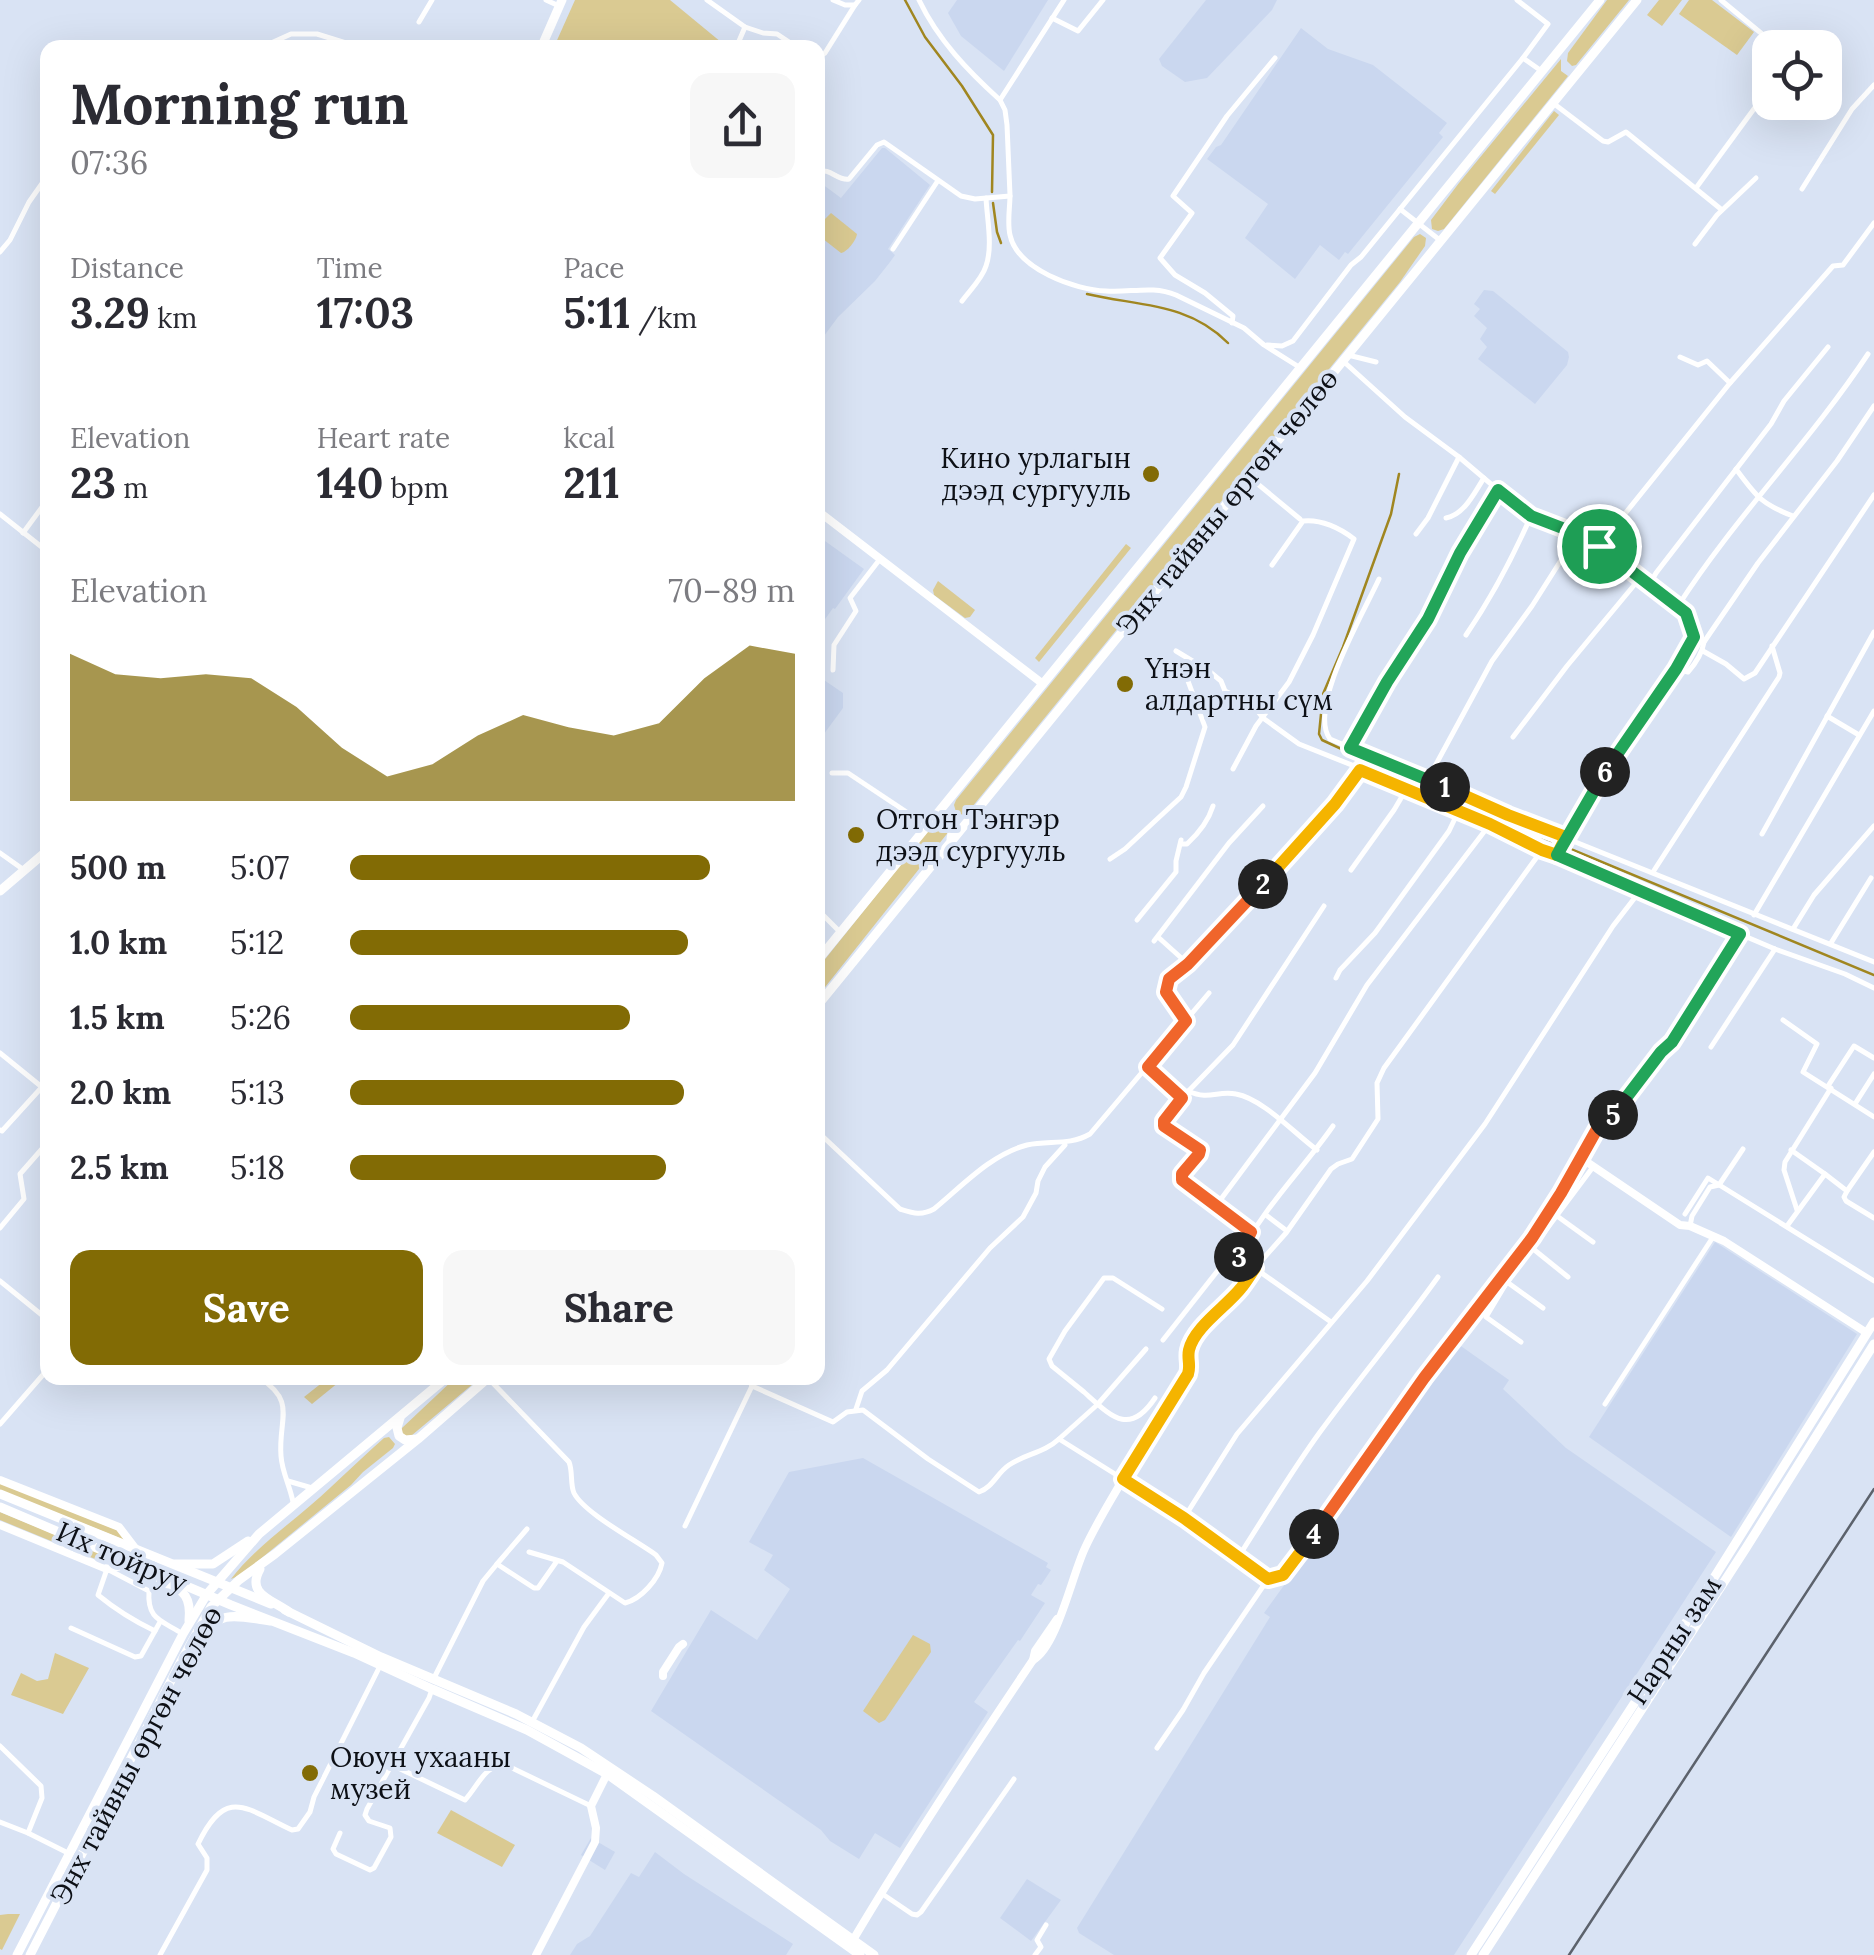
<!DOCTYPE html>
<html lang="en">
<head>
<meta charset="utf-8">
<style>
  body { margin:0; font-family:Lora,serif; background:#f7f7f7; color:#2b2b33; height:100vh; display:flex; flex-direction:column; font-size:38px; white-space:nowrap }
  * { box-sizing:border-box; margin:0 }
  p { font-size:32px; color:#7c7c81 }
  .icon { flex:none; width:55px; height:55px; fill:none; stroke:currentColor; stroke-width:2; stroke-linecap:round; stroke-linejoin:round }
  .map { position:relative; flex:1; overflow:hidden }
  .drawer { position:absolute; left:40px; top:40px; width:785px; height:1345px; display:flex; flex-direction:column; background:#fff; border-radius:20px; box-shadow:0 10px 40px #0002 }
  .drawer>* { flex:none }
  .controls { position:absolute; left:1752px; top:30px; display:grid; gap:20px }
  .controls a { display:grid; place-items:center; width:90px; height:90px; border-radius:20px; background:#fff; box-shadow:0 10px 40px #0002; font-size:50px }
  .pin { position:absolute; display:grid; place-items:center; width:85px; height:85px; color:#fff; margin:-42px; border:5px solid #fff; border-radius:50%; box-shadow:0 2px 10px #0007 }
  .km { position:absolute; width:50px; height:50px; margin:-25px; border-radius:50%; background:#222; color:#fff; font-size:28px; line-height:50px; text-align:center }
  .round { display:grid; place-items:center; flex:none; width:105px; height:105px; border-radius:20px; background:#f7f7f7 }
  .overview { display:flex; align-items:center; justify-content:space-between; height:170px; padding:0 30px }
  h1 { font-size:55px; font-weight:700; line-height:75px }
  .stats { display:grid; grid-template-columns:repeat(3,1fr); gap:15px; height:170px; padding:10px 30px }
  .stats div { display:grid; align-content:center }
  .stats b { font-size:42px; font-weight:700 }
  .stats small { font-size:28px; font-weight:400 }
  .stats p { font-size:28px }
  .chart { height:280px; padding:20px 30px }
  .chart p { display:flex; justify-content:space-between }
  .chart svg { width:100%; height:180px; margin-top:10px; fill:#826b05; opacity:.7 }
  .button { display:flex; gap:20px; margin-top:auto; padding:20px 30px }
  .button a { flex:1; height:115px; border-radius:20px; background:#826b05; color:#fff; font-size:40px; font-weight:700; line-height:115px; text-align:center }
  .button a+a { background:#f7f7f7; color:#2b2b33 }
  ul { padding:0 30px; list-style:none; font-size:32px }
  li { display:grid; grid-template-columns:160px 120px 1fr; align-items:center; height:75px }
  li i { height:25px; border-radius:12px; background:#826b05 }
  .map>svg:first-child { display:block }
</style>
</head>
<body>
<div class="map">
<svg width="1874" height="1955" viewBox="0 0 1874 1955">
  <rect width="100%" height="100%" fill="#d9e3f4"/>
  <g fill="#cad7ef">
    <path d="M957,0H1048L1004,71L961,36L948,13Z"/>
    <path d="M1206,0H1277L1272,10L1207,78L1185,82L1162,66L1159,59Z"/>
    <path d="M1301,28L1328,49L1373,65L1447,123L1439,133L1443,137L1348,254L1345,252L1339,260L1320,245L1295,279L1245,238L1268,204L1207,159L1216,147L1221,145Z"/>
    <path d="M882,148H885L930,185L888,249L895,255L890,262L875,281L838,317L818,344V181L841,198Z"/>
    <path d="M1484,290L1493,291L1498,295L1568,352L1569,357L1567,365L1535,404L1478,359L1487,347L1480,339L1487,328L1474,316L1480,309L1474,304Z"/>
    <path d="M818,536L864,569L835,609L833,608L818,629Z"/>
    <path d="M818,676L843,693V708L818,742Z"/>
    <path d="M1715,1242L1857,1334L1731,1537L1589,1437Z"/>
    <path d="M1458,1344L1509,1380L1503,1389L1566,1448L1716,1552L1454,1955H1114L1079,1933L1077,1928L1270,1617L1264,1613Z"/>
    <path d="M863,1458L1048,1563L1046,1567L1051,1570L1041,1585L1038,1584L1031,1595L1045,1603L1020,1641L1018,1640L974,1702L988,1712L900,1848L875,1833L859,1859L830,1841L821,1830L651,1711L711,1610L757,1640L790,1589L764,1570L773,1555L749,1542L789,1472Z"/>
    <path d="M591,1838L615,1852L605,1870L581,1855Z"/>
    <path d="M655,1852L684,1874L793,1944L786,1955H570L577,1944L590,1936L631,1873L639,1877Z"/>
    <path d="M1027,1879L1061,1900L1031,1941L1000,1918Z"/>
  </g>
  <g fill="#daca92">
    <path d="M575,0H670L727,47H554Z"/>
    <path d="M1607,0H1629L1576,65L1572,66L1567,61L1568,53Z"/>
    <path d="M1659,0H1682L1662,26L1647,15Z"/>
    <path d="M1689,0H1712L1754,32L1737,55L1679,14Z"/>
    <path d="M1561,59V71L1568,76L1444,229L1438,231L1432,229L1431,220L1459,183Z"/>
    <path d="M1554,111L1559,115L1495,194L1491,191Z"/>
    <path d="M831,213L857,234C856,241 847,252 841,253L818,235V226Z"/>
    <path d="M1420,234L1426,238L1425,246L1400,282L968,812L963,815L956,812L954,805L956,800L1414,237Z"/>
    <path d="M1126,544L1131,548L1039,662L1035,658Z"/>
    <path d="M938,581L975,610L970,617L965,618L934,595L933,590Z"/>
    <path d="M942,818L948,819L950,830L818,996V968L935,822Z"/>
    <path d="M328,1378H344L312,1404L304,1397Z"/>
    <path d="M455,1378H480L411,1436L406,1437L401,1432L402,1428Z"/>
    <path d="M389,1437L395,1444L393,1448L363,1472L351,1485L241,1575L231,1579C259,1543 299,1518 331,1487C349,1470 366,1454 384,1438Z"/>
    <path d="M0,1483L117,1530L127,1541L0,1490Z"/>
    <path d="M0,1512L119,1561L104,1562L90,1557L0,1520Z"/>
    <path d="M913,1635L930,1644L931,1652L885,1720L879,1723L863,1711Z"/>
    <path d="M55,1653L89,1668L63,1714L11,1695L21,1673L37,1681L48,1679Z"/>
    <path d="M451,1810L515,1845L502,1867L437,1833Z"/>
    <path d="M8,1914H20L2,1950L0,1949V1915Z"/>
  </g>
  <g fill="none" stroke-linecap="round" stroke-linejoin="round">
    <g stroke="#a08620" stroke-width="2.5">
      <path d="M905,0L925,37L962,86L993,135L992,192"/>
      <path d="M993,203L997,232L1001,243"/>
      <path d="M1087,294C1137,306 1188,302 1228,343"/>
      <path d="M1399,474L1391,514L1343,647L1323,694L1319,734L1322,740L1443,796L1874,975"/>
    </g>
    <g stroke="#fff" stroke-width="5">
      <path d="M546,0L559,6"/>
      <path d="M707,0L745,27L763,33L777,34L798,48"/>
      <path d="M833,0L845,5H855L859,0"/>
      <path d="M919,0C938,40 968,71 1000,100"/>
      <path d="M1064,0L1000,100L1005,110L1007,125C1008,148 1009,172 1010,195C1010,208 1007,222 1010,235C1017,269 1075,290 1106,291C1130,293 1152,285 1176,295L1244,328L1264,345L1299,367"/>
      <path d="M1517,0L1548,24L1523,58"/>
      <path d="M1721,0L1779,48"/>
      <path d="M1052,18L1078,31L1103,0"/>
      <path d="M419,22L432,0"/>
      <path d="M260,48L291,34H317L362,48"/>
      <path d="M736,48L745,27"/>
      <path d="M818,57L825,53L855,5"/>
      <path d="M1553,103L1603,141L1608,142L1626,132L1722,210"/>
      <path d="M818,159L823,170"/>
      <path d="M818,172C830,167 837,181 849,179L877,145L884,142L961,196L975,199L1010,196"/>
      <path d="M1696,188L1770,87"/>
      <path d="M1802,189L1852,109L1874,85"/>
      <path d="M1400,209L1441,241"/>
      <path d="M1695,244L1717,215L1756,178"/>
      <path d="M893,249L937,182"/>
      <path d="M0,252L10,240L29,202L48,175"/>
      <path d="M962,301C970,290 982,279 986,266C993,246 987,219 986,198"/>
      <path d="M1232,323L1233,316L1205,293L1175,275L1160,258L1192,213L1173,196L1227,116L1275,58"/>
      <path d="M1267,345L1282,346L1293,341L1351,265L1361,257L1523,58L1540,70"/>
      <path d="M1348,355L1376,362"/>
      <path d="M1680,357L1698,365L1707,361L1730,383"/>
      <path d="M1343,361L1405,417L1459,457L1524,512L1588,539L1678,606L1686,613L1694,637L1704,642"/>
      <path d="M1736,469C1756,496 1761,504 1793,516"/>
      <path d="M1248,476L1300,519"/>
      <path d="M0,514L48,552"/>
      <path d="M1446,518C1465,514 1474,493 1484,478"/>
      <path d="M23,533L48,499"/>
      <path d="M1416,534L1428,518L1459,457"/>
      <path d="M1599,546L1730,383L1833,266L1843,265L1874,223"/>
      <path d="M1379,579C1364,612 1307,708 1330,739L1508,815L1874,962"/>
      <path d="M1649,585L1656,573L1771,424L1784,401L1828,347"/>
      <path d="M1678,606C1735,517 1810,442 1868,354"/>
      <path d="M1466,635C1492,597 1512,559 1531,516"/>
      <path d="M1176,651L1209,671L1221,681L1225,691L1252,704L1263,718L1299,744L1387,779L1490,824L1542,850L1775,949L1845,974L1874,988"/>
      <path d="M1703,651L1726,664L1744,679L1755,673L1874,495"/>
      <path d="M1677,669L1688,672C1696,663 1702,654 1704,642L1758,563L1837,461L1874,406"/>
      <path d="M833,670L834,645L856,611L850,598L880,559"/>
      <path d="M1827,716L1859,735"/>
      <path d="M1513,737L1567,666L1640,578"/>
      <path d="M1351,747L1387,681L1428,619L1460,553L1498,490"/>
      <path d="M1233,769L1256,726L1289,682L1313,635L1354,539C1340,528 1321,519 1303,521L1272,565"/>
      <path d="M832,773H848L908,813L926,828"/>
      <path d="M1428,779L1492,661L1532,606L1577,535"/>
      <path d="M1762,834L1874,632"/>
      <path d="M1181,844H1187C1199,833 1208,822 1213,806"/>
      <path d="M0,853L24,870"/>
      <path d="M1557,854L1595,786L1677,669L1694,637"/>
      <path d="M1110,859L1125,849L1155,821L1181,797L1186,787L1205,727L1188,681L1189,675L1197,665"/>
      <path d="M1351,870L1394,810L1407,788"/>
      <path d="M1653,872L1779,677L1780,673L1772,646"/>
      <path d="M1324,906L1233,1045L1174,1106L1164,1121V1126L1199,1150V1154L1182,1174V1180L1216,1203L1221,1199L1315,1073L1367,985L1490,824"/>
      <path d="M818,910L840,932"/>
      <path d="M1754,915L1874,711"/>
      <path d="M1137,920L1176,872V861L1181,840"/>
      <path d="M1793,929L1814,895L1874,826"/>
      <path d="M1158,937L1188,964"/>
      <path d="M1154,941L1229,843L1263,806"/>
      <path d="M1831,943L1871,878"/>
      <path d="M1336,978L1340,970L1375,933L1449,831L1459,810"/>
      <path d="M1185,1020L1165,992C1167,977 1198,953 1210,940C1262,885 1316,831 1360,769"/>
      <path d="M1783,1020L1817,1044L1803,1072L1874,1117"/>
      <path d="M1711,1047L1775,949"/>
      <path d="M0,1053L48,1092"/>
      <path d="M1148,1067L1182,1098"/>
      <path d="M1828,1086L1854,1046L1874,1058"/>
      <path d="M1188,1091C1210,1101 1217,1090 1236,1094C1263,1099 1294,1133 1317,1150"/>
      <path d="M1855,1104L1874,1074"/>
      <path d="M0,1130L2,1131L42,1087"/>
      <path d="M818,1132L900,1209C913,1213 921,1216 934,1209C961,1187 991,1154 1027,1145C1049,1140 1069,1146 1090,1134L1209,993"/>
      <path d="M1791,1150L1825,1174"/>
      <path d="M1581,1158L1597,1129L1612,1117L1661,1051L1672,1042L1740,934"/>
      <path d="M1847,1191L1874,1152"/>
      <path d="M1216,1203L1251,1233"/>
      <path d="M1797,1210L1784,1170L1785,1162L1831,1088"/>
      <path d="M1685,1214L1708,1178L1874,1281"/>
      <path d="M1266,1215L1287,1231"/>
      <path d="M1557,1216L1593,1242"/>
      <path d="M1690,1226L1692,1216L1710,1187L1719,1185L1743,1149"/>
      <path d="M1787,1226L1825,1174L1847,1191L1844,1197L1846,1201L1874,1218"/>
      <path d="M0,1228L24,1199L20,1174L48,1142"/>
      <path d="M1532,1248L1568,1277"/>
      <path d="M0,1281L48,1320"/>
      <path d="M1507,1282L1543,1308"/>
      <path d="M1331,1322L1239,1257C1262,1209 1303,1169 1333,1126"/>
      <path d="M1163,1340L1219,1269L1233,1264L1239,1257"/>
      <path d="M48,1341L44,1346L48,1352"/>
      <path d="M1521,1342L1486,1317L1507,1282L1593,1167"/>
      <path d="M260,1378C297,1402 278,1419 281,1456C282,1472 290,1486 293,1502"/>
      <path d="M488,1378L569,1462C573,1472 570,1484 574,1493C584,1513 637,1541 656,1555L662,1563C659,1579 641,1599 625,1603L563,1562L529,1552"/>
      <path d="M748,1378L752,1386L833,1422L847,1412L863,1410L928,1459L979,1492C993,1487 997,1473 1009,1465C1025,1454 1044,1453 1059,1439L1123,1479L1188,1374L1191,1367L1189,1350L1206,1322L1221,1311L1242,1288L1255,1268L1286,1233L1331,1169L1338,1164L1352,1159L1378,1119L1377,1083L1384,1068L1542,850"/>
      <path d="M1155,1398C1129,1437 1111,1416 1084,1392C1073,1383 1062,1374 1052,1366L1049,1359L1065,1331L1104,1278H1113L1162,1309"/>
      <path d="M1605,1404L1713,1237"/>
      <path d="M856,1409L862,1391L887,1370L990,1248L1023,1217L1036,1193L1038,1181L1045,1167L1065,1145"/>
      <path d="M0,1424L48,1369"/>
      <path d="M1059,1439L1097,1405L1146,1349"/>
      <path d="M288,1481L312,1488"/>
      <path d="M1184,1518L1237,1434L1367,1281L1485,1124L1613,926L1640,891"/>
      <path d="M685,1526L752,1386"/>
      <path d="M1239,1556C1266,1514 1291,1472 1320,1432C1358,1380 1400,1330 1438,1277"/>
      <path d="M497,1564L527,1529"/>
      <path d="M71,1628L135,1657L141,1656L160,1622"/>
      <path d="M155,1631C134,1621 115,1609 98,1595L107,1569L149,1591C147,1620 161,1620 183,1634"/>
      <path d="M434,1678L483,1581L497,1564L534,1588H538L557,1561"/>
      <path d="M532,1722L584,1627L609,1593"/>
      <path d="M0,1746L41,1786L42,1798L28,1833L70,1854"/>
      <path d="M1157,1748L1183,1710L1204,1673L1268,1579"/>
      <path d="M392,1765L465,1800C480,1784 485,1761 510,1767L591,1806"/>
      <path d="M0,1822L28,1833"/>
      <path d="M340,1833L333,1849L336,1854L370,1870L374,1868L391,1837L390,1828L369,1821L365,1815L367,1809L429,1698L432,1689"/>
      <path d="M881,1893L912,1914L917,1915L921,1912L1014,1779"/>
      <path d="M160,1955L207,1870V1858L198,1844C226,1786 245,1808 292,1830L298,1829L310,1812L314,1797L381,1664"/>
      <path d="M1035,1955L1041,1947L1037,1940L1046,1925"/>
    </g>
    <g stroke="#fff" stroke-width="8">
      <path d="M818,511L1043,684"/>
      <path d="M0,1480L119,1527L135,1548"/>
      <path d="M0,1525L107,1569L136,1563"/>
      <path d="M1033,1660L1035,1651L1057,1619"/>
      <path d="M663,1676V1672L679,1647L683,1644"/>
      <path d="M853,1940C910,1844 971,1752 1033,1660C1057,1647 1072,1575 1085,1548C1096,1524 1110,1502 1123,1479L1184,1518L1268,1579L1283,1575L1424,1378L1531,1237L1581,1158L1680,1225L1690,1226L1724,1241L1867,1333"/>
      <path d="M536,1955L595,1842L596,1828L591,1806L607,1774"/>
    </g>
    <g stroke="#fff" stroke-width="9">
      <path d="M541,48L562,0"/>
      <path d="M0,891L48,850"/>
      <path d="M0,1494L271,1604"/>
      <path d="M0,1507L231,1605L354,1653L432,1689L527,1730L607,1774L860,1955"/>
      <path d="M285,1610L381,1657L516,1714L581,1748L653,1796L874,1955"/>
      <path d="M1471,1955L1665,1656L1874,1322"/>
      <path d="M1483,1955L1746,1548L1874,1344"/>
    </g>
    <g stroke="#fff" stroke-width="9">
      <path d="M934,820L942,815C955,817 953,829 951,839"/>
      <path d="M818,960L1600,0"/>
      <path d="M818,1005L1637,0"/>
      <path d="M400,1418L397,1428L399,1436L405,1440L417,1439"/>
      <path d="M175,1564H213L248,1541"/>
      <path d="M150,1569C168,1593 193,1581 189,1621"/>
      <path d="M260,1569C246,1594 271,1599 289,1612"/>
      <path d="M199,1637C221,1608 239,1617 270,1621"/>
      <path d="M17,1955L183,1634L207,1594L259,1534L446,1378"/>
      <path d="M30,1955L180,1663L211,1607L239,1580L275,1554L418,1439L488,1378"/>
    </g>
    <path stroke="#5c626c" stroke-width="2.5" d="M1569,1955L1874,1489"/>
  </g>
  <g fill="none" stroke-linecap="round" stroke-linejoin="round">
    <g stroke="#fff" stroke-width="20">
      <path id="split-1" d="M1445,787L1350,748L1387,682L1428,619L1460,553L1498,490L1531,516L1578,534L1599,546"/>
    </g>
    <g stroke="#fff" stroke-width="20">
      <path id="split-2" d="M1263,884L1335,804L1360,770L1490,824L1542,850L1557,855L1566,837L1508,815L1445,787"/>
    </g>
    <g stroke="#fff" stroke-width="20">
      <path id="split-3" d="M1239,1257L1251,1232L1182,1180V1174L1199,1154L1200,1150L1164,1126V1121L1182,1098L1148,1067L1186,1021L1166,992L1169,979L1188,964L1263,884"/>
    </g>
    <g stroke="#fff" stroke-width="20">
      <path id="split-4" d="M1239,1257L1255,1268C1250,1275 1246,1282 1241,1288C1227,1306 1194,1327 1189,1350C1187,1359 1191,1365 1188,1374L1123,1479L1184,1518L1268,1579L1283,1575L1314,1534"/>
    </g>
    <g stroke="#fff" stroke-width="20">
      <path id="split-5" d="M1314,1534L1424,1378L1532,1238L1561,1193L1597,1129L1613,1115"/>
    </g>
    <g stroke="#fff" stroke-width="20">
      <path id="split-6" d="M1605,772L1557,855L1740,934L1672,1042L1661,1052L1613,1115"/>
    </g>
    <g stroke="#fff" stroke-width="20">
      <path id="split-7" d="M1599,546L1686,613L1694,637L1676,669L1605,772"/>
    </g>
    <use href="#split-1" stroke="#22a559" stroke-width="12"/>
    <use href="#split-2" stroke="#f5b400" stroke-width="12"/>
    <use href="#split-3" stroke="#f0652b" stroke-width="12"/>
    <use href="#split-4" stroke="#f5b400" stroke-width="12"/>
    <use href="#split-5" stroke="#f0652b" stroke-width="12"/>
    <use href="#split-6" stroke="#22a559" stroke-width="12"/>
    <use href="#split-7" stroke="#22a559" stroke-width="12"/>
  </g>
  <g fill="#826b05" stroke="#d9e3f4" stroke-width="4">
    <circle cx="1151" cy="474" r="10"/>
    <circle cx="1125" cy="684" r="10"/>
    <circle cx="856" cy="835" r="10"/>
    <circle cx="310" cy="1773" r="10"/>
  </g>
  <g text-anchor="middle" stroke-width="8" stroke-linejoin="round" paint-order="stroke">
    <g font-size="28" fill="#0d1016" stroke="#d9e3f4" text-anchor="start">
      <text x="1131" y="468" text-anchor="end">Кино урлагын<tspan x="1131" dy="32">дээд сургууль</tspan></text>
      <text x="1145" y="678">Үнэн<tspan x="1145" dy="32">алдартны сүм</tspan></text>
      <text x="876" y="829">Отгон Тэнгэр<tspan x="876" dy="32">дээд сургууль</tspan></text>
      <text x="330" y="1767">Оюун ухааны<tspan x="330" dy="32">музей</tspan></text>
    </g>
    <g font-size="28" fill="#0d1016" stroke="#d9e3f4">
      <text transform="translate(1227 502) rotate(-51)" y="10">Энх тайвны өргөн чөлөө</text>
      <text transform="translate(122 1557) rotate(23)" y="10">Их тойруу</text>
      <text transform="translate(1674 1640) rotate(-57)" y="10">Нарны зам</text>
      <text transform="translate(136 1755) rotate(-62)" y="10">Энх тайвны өргөн чөлөө</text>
    </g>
  </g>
</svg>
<div class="controls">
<a><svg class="icon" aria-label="locate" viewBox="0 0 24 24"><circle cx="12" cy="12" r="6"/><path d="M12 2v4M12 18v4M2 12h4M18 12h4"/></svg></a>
</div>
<div class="pin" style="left:1599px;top:546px;background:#1e9e55"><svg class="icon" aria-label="arrive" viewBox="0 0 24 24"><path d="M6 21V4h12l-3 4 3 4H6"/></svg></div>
<b class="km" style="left:1445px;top:787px">1</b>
<b class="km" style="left:1263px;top:884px">2</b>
<b class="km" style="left:1239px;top:1257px">3</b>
<b class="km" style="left:1314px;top:1534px">4</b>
<b class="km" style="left:1613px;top:1115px">5</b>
<b class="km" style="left:1605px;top:772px">6</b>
<section class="drawer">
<div class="overview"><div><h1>Morning run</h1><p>07:36</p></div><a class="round"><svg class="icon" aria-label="share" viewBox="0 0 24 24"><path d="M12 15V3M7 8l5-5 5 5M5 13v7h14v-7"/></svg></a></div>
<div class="stats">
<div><p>Distance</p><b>3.29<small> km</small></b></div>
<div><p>Time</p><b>17:03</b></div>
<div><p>Pace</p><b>5:11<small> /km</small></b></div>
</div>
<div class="stats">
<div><p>Elevation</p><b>23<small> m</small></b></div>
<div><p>Heart rate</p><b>140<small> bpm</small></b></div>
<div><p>kcal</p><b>211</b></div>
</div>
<div class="chart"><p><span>Elevation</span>70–89 m</p>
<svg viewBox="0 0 160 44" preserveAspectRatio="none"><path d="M0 44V8L10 13L20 14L30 13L40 14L50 21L60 31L70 38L80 35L90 28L100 23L110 26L120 28L130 25L140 14L150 6L160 8V44z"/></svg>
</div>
<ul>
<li><b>500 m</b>5:07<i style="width:81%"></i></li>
<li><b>1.0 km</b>5:12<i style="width:76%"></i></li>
<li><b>1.5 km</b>5:26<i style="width:63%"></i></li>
<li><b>2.0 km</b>5:13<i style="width:75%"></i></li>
<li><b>2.5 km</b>5:18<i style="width:71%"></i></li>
</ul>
<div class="button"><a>Save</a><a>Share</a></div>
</section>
</div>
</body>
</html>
